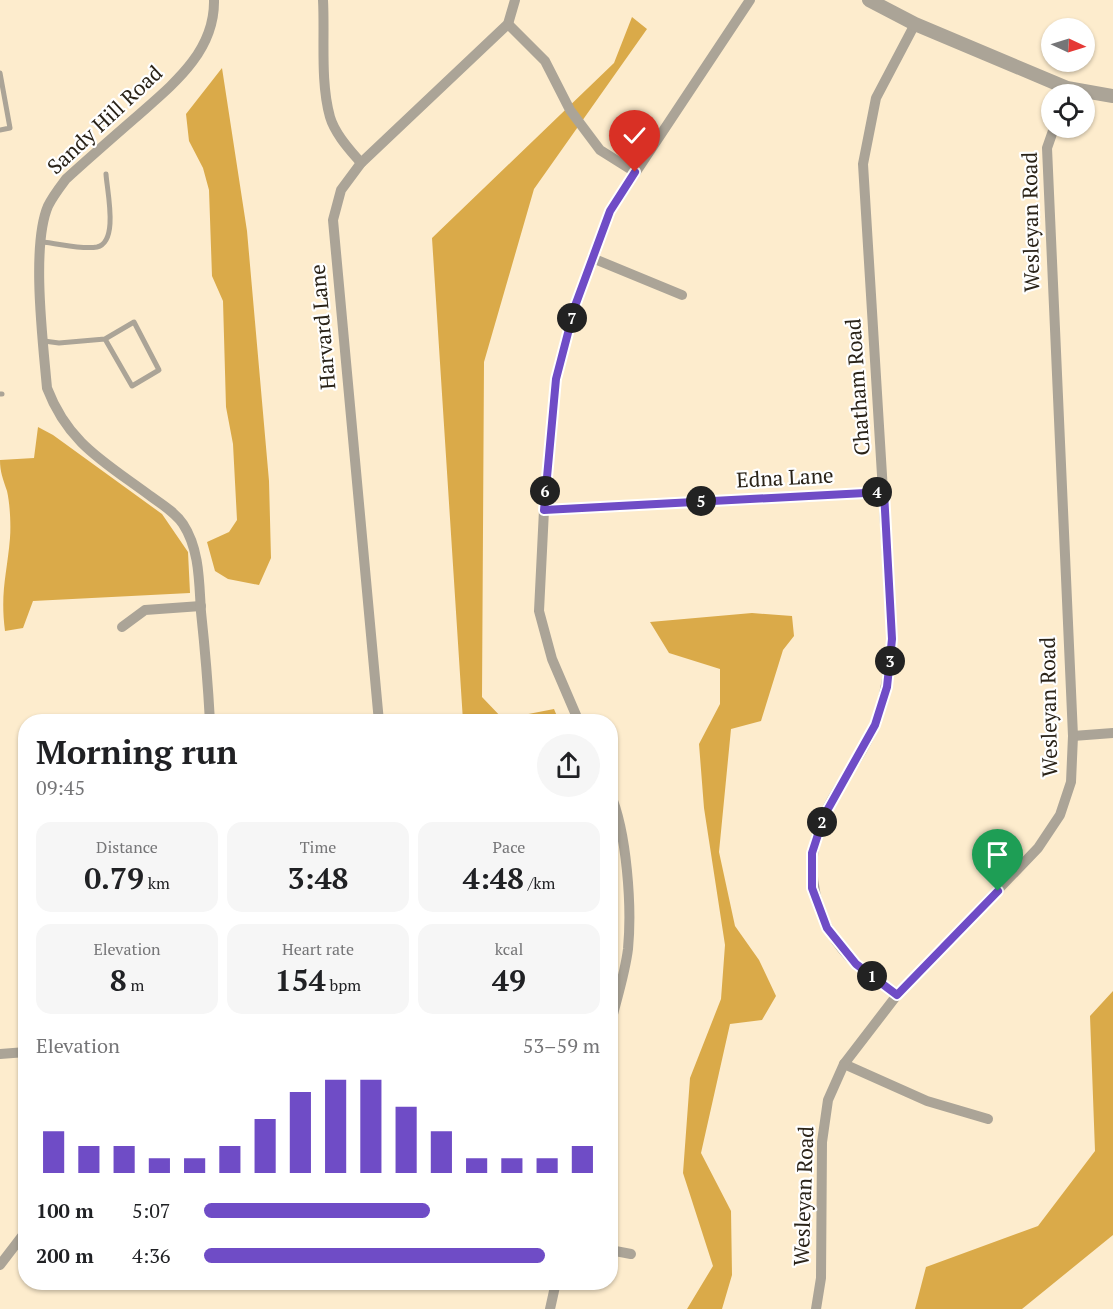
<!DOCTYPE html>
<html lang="en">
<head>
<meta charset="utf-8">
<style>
  body { margin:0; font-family:"PT Serif",serif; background:#f6f6f6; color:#202124; height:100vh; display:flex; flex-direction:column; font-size:22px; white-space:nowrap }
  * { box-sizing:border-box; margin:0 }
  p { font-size:20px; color:#757577 }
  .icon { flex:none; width:33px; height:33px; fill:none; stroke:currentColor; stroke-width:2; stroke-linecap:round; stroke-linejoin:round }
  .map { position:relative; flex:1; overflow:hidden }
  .sheet { position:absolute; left:18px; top:714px; width:600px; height:576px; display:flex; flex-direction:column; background:#fff; border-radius:24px; box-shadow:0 2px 4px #0004 }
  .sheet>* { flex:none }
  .needle { width:39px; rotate:94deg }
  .fabs { position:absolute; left:1041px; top:18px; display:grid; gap:12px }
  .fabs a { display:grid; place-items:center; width:54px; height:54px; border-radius:50%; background:#fff; box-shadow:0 2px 4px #0004; font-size:30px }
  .pin { position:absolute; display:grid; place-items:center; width:51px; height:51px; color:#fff; margin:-62px -26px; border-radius:50% 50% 50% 0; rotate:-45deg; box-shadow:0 0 6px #0007 }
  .pin .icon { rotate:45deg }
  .km { position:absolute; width:30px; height:30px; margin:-15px; border-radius:50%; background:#222; color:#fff; font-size:16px; line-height:30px; text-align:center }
  .round { display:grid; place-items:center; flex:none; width:63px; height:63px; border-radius:32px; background:#f6f6f6 }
  .headline { display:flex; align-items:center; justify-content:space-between; height:102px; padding:0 18px }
  h1 { font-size:33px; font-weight:800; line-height:45px }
  .figures { display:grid; grid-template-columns:repeat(3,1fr); gap:9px; height:102px; padding:6px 18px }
  .figures div { display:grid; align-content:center; border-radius:15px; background:#f6f6f6; text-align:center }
  .figures b { font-size:30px; font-weight:800 }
  .figures small { font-size:16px; font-weight:400 }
  .figures p { font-size:16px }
  .chart { height:168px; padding:12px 18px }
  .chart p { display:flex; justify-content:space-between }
  .chart svg { width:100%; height:108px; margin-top:6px; stroke:#6f4cc6; stroke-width:6 }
  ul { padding:0 18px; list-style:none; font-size:20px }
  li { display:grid; grid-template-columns:96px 72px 1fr; align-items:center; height:45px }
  li i { height:15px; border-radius:8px; background:#6f4cc6 }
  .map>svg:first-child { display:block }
</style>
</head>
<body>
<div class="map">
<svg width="1113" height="1309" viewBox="0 0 1113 1309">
  <rect width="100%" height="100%" fill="#fdeccd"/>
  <g fill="#daaa49">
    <path d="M632,17L647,29L534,189L484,362L482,697L503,719L554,709L559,721H463L432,238L614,63Z"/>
    <path d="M222,68L247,231L269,481L271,558L259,585L228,579L215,571L207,542L229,532L237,520L233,444L226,407L223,301L212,276L209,190L203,168L189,141L186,114Z"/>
    <path d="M38,427L53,435L162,514L188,552L190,593L33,601L23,628L5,631C0,592 7,574 10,538C11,525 10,504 7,491C3,479 0,472 0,460L34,458Z"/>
    <path d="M752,613L792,616L794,636L783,650L761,721L731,729L719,852L735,926L759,960L776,996L762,1020L730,1024L701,1153L731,1211L732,1275L722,1309H687L713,1266L683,1173L690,1078L721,999L725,945L704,808L699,744L720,704V669L669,653L650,622Z"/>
    <path d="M1113,991V1235L1022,1309H915L926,1267L1038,1226L1095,1151L1090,1016Z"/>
  </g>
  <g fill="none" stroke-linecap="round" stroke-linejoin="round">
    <g stroke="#aba497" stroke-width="5">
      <path d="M0,73L10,128L0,130"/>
      <path d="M41,242C58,243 81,250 97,247C119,242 107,191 106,174"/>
      <path d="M44,341L59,343L105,339L132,386L159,370L134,322L105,339"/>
      <path d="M0,394H2"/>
    </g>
    <g stroke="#aba497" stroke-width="10">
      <path d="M323,0C325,37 320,81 330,117C335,134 350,150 361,163"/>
      <path d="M508,24L545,61L570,110L600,150L635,172"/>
      <path d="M592,258L682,295"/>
      <path d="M544,510L884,492"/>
      <path d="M122,627L145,610L201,606"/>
      <path d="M210,722C208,685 205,649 201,612C199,583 200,550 183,524C175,512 160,503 149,495C103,461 68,443 47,388C43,342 31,246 48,206C53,196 60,187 66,179C89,158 112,138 135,118C171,86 215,53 214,0"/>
      <path d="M379,722L333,220L341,190L361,163L508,24L515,0"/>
      <path d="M579,722L552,659L539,611L544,510L556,379L575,306L610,211L750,0"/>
      <path d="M1073,736L1113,733"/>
      <path d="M610,793C627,832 632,907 628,949C625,974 616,1001 610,1026"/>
      <path d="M897,995C884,985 870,976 857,965C815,926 800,868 824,815C838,784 863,756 875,724C886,696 889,668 892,639L863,164L876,98L915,24"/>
      <path d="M0,1054L26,1052"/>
      <path d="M844,1064L927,1101L988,1119"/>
      <path d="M610,1250L631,1254"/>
      <path d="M0,1265L26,1231"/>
      <path d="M550,1309L556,1282"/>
      <path d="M816,1309L821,1278L822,1142L828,1100L844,1064L897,995L1038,848L1060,815L1071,782L1073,736L1047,148L1054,128"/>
    </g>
    <path stroke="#aba497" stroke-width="14" d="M869,0L915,24L1067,88L1113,96"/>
  </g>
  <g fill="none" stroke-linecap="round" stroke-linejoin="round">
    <g stroke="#fff" stroke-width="12">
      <path id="route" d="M635,172L610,211L575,306L556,379L544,510L884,492L892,639L887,687L875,725L824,816L812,853V888L827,928L856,964L897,995L998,891"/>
    </g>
    <use href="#route" stroke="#6f4cc6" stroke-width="8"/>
  </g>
  <g text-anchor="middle" stroke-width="4.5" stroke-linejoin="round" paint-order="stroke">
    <g font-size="21" fill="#2a2318" stroke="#fff">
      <text transform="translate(105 120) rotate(-43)" y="7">Sandy Hill Road</text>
      <text transform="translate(1031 222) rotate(-91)" y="7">Wesleyan Road</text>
      <text transform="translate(323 327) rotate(-95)" y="7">Harvard Lane</text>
      <text transform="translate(858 387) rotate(-94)" y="7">Chatham Road</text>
      <text transform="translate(785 478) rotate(-3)" y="7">Edna Lane</text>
      <text transform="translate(1049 707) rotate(-91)" y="7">Wesleyan Road</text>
      <text transform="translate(804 1196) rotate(-88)" y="7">Wesleyan Road</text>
    </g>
  </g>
</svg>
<div class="fabs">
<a><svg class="needle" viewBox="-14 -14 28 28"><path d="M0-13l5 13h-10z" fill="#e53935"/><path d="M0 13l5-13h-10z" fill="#757577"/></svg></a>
<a><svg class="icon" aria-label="locate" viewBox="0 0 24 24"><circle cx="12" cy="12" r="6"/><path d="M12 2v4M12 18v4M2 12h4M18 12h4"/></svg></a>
</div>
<div class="pin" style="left:998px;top:891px;background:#1e9e55"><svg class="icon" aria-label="arrive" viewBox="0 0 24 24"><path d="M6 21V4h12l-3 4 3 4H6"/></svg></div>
<div class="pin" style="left:635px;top:172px;background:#d93025"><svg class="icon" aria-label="check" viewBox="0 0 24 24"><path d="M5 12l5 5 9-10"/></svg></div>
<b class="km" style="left:872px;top:976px">1</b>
<b class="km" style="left:822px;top:822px">2</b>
<b class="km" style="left:890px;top:661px">3</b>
<b class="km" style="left:877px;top:492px">4</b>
<b class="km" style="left:701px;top:501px">5</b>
<b class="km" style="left:545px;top:491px">6</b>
<b class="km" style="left:572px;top:318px">7</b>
<section class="sheet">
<div class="headline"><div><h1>Morning run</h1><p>09:45</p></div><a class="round"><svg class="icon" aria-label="share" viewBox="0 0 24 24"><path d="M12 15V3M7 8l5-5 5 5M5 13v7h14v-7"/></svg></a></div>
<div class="figures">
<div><p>Distance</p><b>0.79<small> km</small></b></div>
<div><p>Time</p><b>3:48</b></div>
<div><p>Pace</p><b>4:48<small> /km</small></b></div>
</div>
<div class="figures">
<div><p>Elevation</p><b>8<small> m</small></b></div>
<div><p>Heart rate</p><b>154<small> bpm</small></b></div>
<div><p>kcal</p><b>49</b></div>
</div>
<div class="chart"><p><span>Elevation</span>53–59 m</p>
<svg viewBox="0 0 160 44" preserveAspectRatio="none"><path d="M5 44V27M15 44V33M25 44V33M35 44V38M45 44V38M55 44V33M65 44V22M75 44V11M85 44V6M95 44V6M105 44V17M115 44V27M125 44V38M135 44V38M145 44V38M155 44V33"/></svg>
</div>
<ul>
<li><b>100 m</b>5:07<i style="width:57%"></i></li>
<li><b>200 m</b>4:36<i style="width:86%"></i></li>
</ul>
</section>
</div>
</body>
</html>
